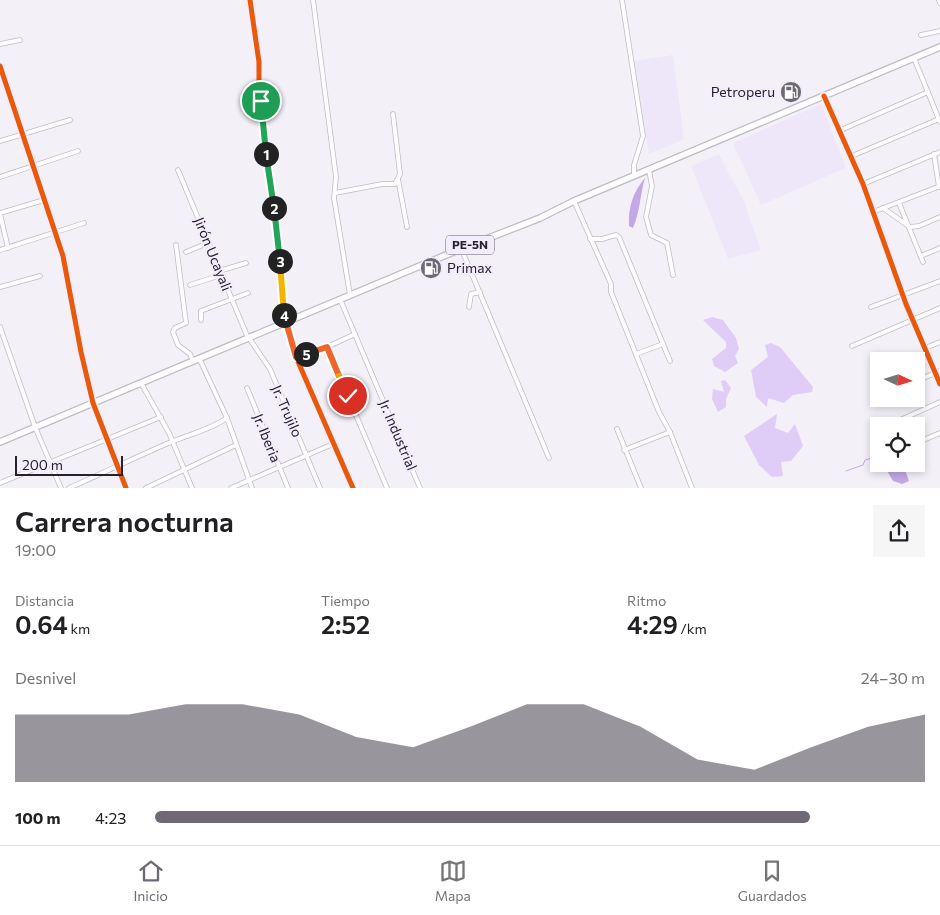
<!DOCTYPE html>
<html lang="es">
<head>
<meta charset="utf-8">
<style>
  body { margin:0; font-family:Commissioner,sans-serif; background:#f6f6f6; color:#202124; height:100vh; display:flex; flex-direction:column; font-size:19px; white-space:nowrap }
  * { box-sizing:border-box; margin:0 }
  p { font-size:16px; color:#757577 }
  .icon { flex:none; width:28px; height:28px; fill:none; stroke:currentColor; stroke-width:2; stroke-linecap:round; stroke-linejoin:round }
  .map { position:relative; height:488px; overflow:hidden }
  .side { display:flex; flex-direction:column; background:#fff; flex:1 }
  .side>* { flex:none }
  .needle { width:32px; rotate:94deg }
  .buttons { position:absolute; left:870px; top:352px; display:grid; gap:10px }
  .buttons a { display:grid; place-items:center; width:55px; height:55px; border-radius:0px; background:#fff; box-shadow:0 2px 8px #0003; font-size:25px }
  .scale { position:absolute; left:15px; bottom:12px; width:108px; box-sizing:border-box; padding-left:5px; border:2px solid #27212e; border-top:0; font-size:14px; line-height:18px; white-space:nowrap; color:#27212e; -webkit-text-stroke:4px #f2ecfb; paint-order:stroke }
  .pin { position:absolute; display:grid; place-items:center; width:42px; height:42px; color:#fff; margin:-21px; border:2px solid #fff; border-radius:50%; box-shadow:0 1px 5px #0007 }
  .km { position:absolute; width:25px; height:25px; margin:-12px; border-radius:50%; background:#222; color:#fff; font-size:14px; line-height:25px; text-align:center }
  .round { display:grid; place-items:center; flex:none; width:52px; height:52px; border-radius:0px; background:#f6f6f6 }
  .summary { display:flex; align-items:center; justify-content:space-between; height:85px; padding:0 15px }
  h1 { font-size:28px; font-weight:600; line-height:38px }
  .metrics { display:grid; grid-template-columns:repeat(3,1fr); gap:8px; height:85px; padding:5px 15px }
  .metrics div { display:grid; align-content:center }
  .metrics b { font-size:25px; font-weight:600 }
  .metrics small { font-size:14px; font-weight:400 }
  .metrics p { font-size:14px }
  .chart { height:140px; padding:10px 15px }
  .chart p { display:flex; justify-content:space-between }
  .chart svg { width:100%; height:90px; margin-top:5px; fill:#6e6975; opacity:.7 }
  ul { padding:0 15px; list-style:none; font-size:16px }
  li { display:grid; grid-template-columns:80px 60px 1fr; align-items:center; height:38px }
  li i { height:12px; border-radius:6px; background:#6e6975 }
  .menu { display:flex; justify-content:space-around; align-items:center; height:70px; border-top:1px solid #e0e0e0; background:#fff; font-size:14px; color:#757577 }
  .menu a { display:grid; justify-items:center; gap:2px }
  .menu .active { color:#6e6975 }
  .map>svg:first-child { display:block }
</style>
</head>
<body>
<div class="map">
<svg width="940" height="488" viewBox="0 0 940 488">
  <rect width="100%" height="100%" fill="#f3f0f8"/>
  <g fill="#eee7f9">
    <path d="M673,55L684,139L649,154L634,61Z"/>
    <path d="M821,104L846,168L761,205L733,143Z"/>
    <path d="M719,154L744,202L761,250L728,259L691,166Z"/>
  </g>
  <g fill="#dfcdf7">
    <path d="M712,317L723,320L736,338L739,349L735,356L738,363L725,372L714,366L712,359L726,348V342L703,320Z"/>
    <path d="M771,343L780,347L813,387L812,392L793,395L784,403L768,398L767,407L756,397L751,370L768,357L765,345Z"/>
    <path d="M725,380L731,388L726,399V407L718,412L712,399L713,389L724,392L721,381Z"/>
    <path d="M777,414L775,428L788,433L795,424L803,446L791,461L781,462L783,476L772,477L759,465L744,436Z"/>
  </g>
  <g fill="#c3a8e6">
    <path d="M645,178C640,195 640,212 633,228L629,226C628,207 633,192 645,178Z"/>
    <path d="M883,464H903L909,481L902,484L893,481Z"/>
  </g>
  <g fill="none" stroke-linecap="round" stroke-linejoin="round">
    <path stroke="#c3a8e6" stroke-width="1" d="M846,471L863,465L865,460L879,456"/>
    <g stroke="#bfbbc5" stroke-width="5.5">
      <g id="minor">
        <path d="M250,0L259,62V84L280,254L285,323L296,357L353,488"/>
        <path d="M313,0L336,177L334,198L350,295"/>
        <path d="M622,0L643,136L634,165V176"/>
        <path d="M939,0L940,3"/>
        <path d="M921,35L940,31"/>
        <path d="M0,44L20,40"/>
        <path d="M914,58L940,122"/>
        <path d="M0,66L63,256L81,352L93,403L126,488"/>
        <path d="M824,96L863,184L906,304L940,384"/>
        <path d="M841,130L928,92"/>
        <path d="M0,141L70,120"/>
        <path d="M934,154L939,187"/>
        <path d="M852,156L939,119"/>
        <path d="M178,170L248,338"/>
        <path d="M649,170L652,186L646,217L651,235L667,243L673,275"/>
        <path d="M0,177L78,151"/>
        <path d="M398,179L407,227"/>
        <path d="M863,184L940,152"/>
        <path d="M335,193L382,184H395L400,174L393,114"/>
        <path d="M574,201L611,284V292L659,412L670,432L624,450"/>
        <path d="M899,203L923,262"/>
        <path d="M883,208L910,227L919,226L940,217"/>
        <path d="M873,212L940,186"/>
        <path d="M0,213L44,200"/>
        <path d="M0,214L8,248"/>
        <path d="M590,239H602L616,235L619,237L670,361"/>
        <path d="M176,245L186,323L175,328L173,332L178,345L190,354L193,361"/>
        <path d="M461,248L549,458"/>
        <path d="M0,250L84,223"/>
        <path d="M186,252L208,243"/>
        <path d="M921,256L940,248"/>
        <path d="M219,271L246,263"/>
        <path d="M190,285L221,275"/>
        <path d="M0,287L40,276"/>
        <path d="M340,299L420,488"/>
        <path d="M469,307L471,294L480,292"/>
        <path d="M871,307L940,281"/>
        <path d="M201,320V311L248,293"/>
        <path d="M0,327L35,427L61,488"/>
        <path d="M249,338L270,369L320,488"/>
        <path d="M852,346L940,308"/>
        <path d="M327,347L387,488"/>
        <path d="M925,348L940,342"/>
        <path d="M636,354L663,344"/>
        <path d="M296,357L325,348L355,334"/>
        <path d="M199,358L227,418L252,488"/>
        <path d="M916,381L940,371"/>
        <path d="M141,383L169,433L192,488"/>
        <path d="M247,388L288,488"/>
        <path d="M877,398L879,397"/>
        <path d="M889,425L940,402"/>
        <path d="M617,429L641,488"/>
        <path d="M670,432L692,488"/>
        <path d="M916,443L940,433"/>
        <path d="M0,483L161,417"/>
        <path d="M69,488C103,473 136,457 171,442C190,434 210,430 227,418"/>
        <path d="M146,488L236,445"/>
        <path d="M231,488L333,444"/>
      </g>
    </g>
    <g stroke="#bfbbc5" stroke-width="8">
      <path id="highway" d="M0,442L458,250L540,218L574,201L940,47"/>
    </g>
    <use href="#minor" stroke="#fdfdfe" stroke-width="4"/>
    <use href="#highway" stroke="#fdfdfe" stroke-width="5.5"/>
    <g stroke="#f2ecfb" stroke-width="8">
      <g id="cycleway">
        <path d="M250,0L259,62V84L280,254L285,323L296,357L353,488"/>
        <path d="M0,66L63,256L81,352L93,403L126,488"/>
        <path d="M824,96L863,184L906,304L940,384"/>
      </g>
    </g>
    <use href="#cycleway" stroke="#e8590c" stroke-width="5"/>
  </g>
  <g fill="none" stroke-linecap="round" stroke-linejoin="round">
    <g stroke="#fff" stroke-width="10">
      <path id="split-1" d="M261,101L266,154"/>
    </g>
    <g stroke="#fff" stroke-width="10">
      <path id="split-2" d="M266,154L274,208"/>
    </g>
    <g stroke="#fff" stroke-width="10">
      <path id="split-3" d="M274,208L280,261"/>
    </g>
    <g stroke="#fff" stroke-width="10">
      <path id="split-4" d="M280,261L284,315"/>
    </g>
    <g stroke="#fff" stroke-width="10">
      <path id="split-5" d="M284,315L296,357L306,354"/>
    </g>
    <g stroke="#fff" stroke-width="10">
      <path id="split-6" d="M306,354L327,347L339,376"/>
    </g>
    <g stroke="#fff" stroke-width="10">
      <path id="split-7" d="M339,376L348,396"/>
    </g>
    <use href="#split-1" stroke="#22a559" stroke-width="6"/>
    <use href="#split-2" stroke="#22a559" stroke-width="6"/>
    <use href="#split-3" stroke="#22a559" stroke-width="6"/>
    <use href="#split-4" stroke="#f5b400" stroke-width="6"/>
    <use href="#split-5" stroke="#f0652b" stroke-width="6"/>
    <use href="#split-6" stroke="#f0652b" stroke-width="6"/>
    <use href="#split-7" stroke="#f5b400" stroke-width="6"/>
  </g>
  <defs>
    <g id="fuel-disc" transform="scale(1.125)"><circle r="9.5" fill="#6e6975" stroke="#f2ecfb"/><path d="M-5.5-6h7V0h2V4h1.3V-2.5L3-4.5l.8-.8L6-3V5H2.5V1h-1V6h-7ZM-4.2-4.7v3.2H.2V-4.7Z" fill="#fff"/></g>
  </defs>
  <g fill-rule="evenodd">
    <use href="#fuel-disc" x="791" y="92"/>
    <use href="#fuel-disc" x="431" y="268"/>
  </g>
  <g text-anchor="middle" stroke-width="4.5" stroke-linejoin="round" paint-order="stroke">
    <rect fill="#f2ecfb" stroke="#645e6c" stroke-width="1" x="446" y="235.5" width="48" height="19" rx="4"/>
    <g font-size="12" font-weight="bold" fill="#27212e">
      <text x="470" y="249">PE-5N</text>
    </g>
    <g font-size="14" fill="#27212e" stroke="#f2ecfb" text-anchor="end">
      <text x="775" y="97">Petroperu</text>
      <text x="447" y="273" text-anchor="start">Primax</text>
    </g>
    <g font-size="14" fill="#27212e" stroke="#f2ecfb">
      <text transform="translate(213 254) rotate(68)" y="5">Jirón Ucayali</text>
      <text transform="translate(287 411) rotate(66)" y="5">Jr. Trujilo</text>
      <text transform="translate(398 435) rotate(67)" y="5">Jr. Industrial</text>
      <text transform="translate(267 438) rotate(68)" y="5">Jr. Iberia</text>
    </g>
  </g>
</svg>
<div class="buttons">
<a><svg class="needle" viewBox="-14 -14 28 28"><path d="M0-13l5 13h-10z" fill="#e53935"/><path d="M0 13l5-13h-10z" fill="#757577"/></svg></a>
<a><svg class="icon" aria-label="locate" viewBox="0 0 24 24"><circle cx="12" cy="12" r="6"/><path d="M12 2v4M12 18v4M2 12h4M18 12h4"/></svg></a>
</div>
<div class="scale">200 m</div>
<div class="pin" style="left:261px;top:101px;background:#1e9e55"><svg class="icon" aria-label="arrive" viewBox="0 0 24 24"><path d="M6 21V4h12l-3 4 3 4H6"/></svg></div>
<div class="pin" style="left:348px;top:396px;background:#d93025"><svg class="icon" aria-label="check" viewBox="0 0 24 24"><path d="M5 12l5 5 9-10"/></svg></div>
<b class="km" style="left:266px;top:154px">1</b>
<b class="km" style="left:274px;top:208px">2</b>
<b class="km" style="left:280px;top:261px">3</b>
<b class="km" style="left:284px;top:315px">4</b>
<b class="km" style="left:306px;top:354px">5</b>
</div>
<section class="side">
<div class="summary"><div><h1>Carrera nocturna</h1><p>19:00</p></div><a class="round"><svg class="icon" aria-label="share" viewBox="0 0 24 24"><path d="M12 15V3M7 8l5-5 5 5M5 13v7h14v-7"/></svg></a></div>
<div class="metrics">
<div><p>Distancia</p><b>0.64<small> km</small></b></div>
<div><p>Tiempo</p><b>2:52</b></div>
<div><p>Ritmo</p><b>4:29<small> /km</small></b></div>
</div>
<div class="chart"><p><span>Desnivel</span>24–30 m</p>
<svg viewBox="0 0 160 44" preserveAspectRatio="none"><path d="M0 44V11L10 11L20 11L30 6L40 6L50 11L60 22L70 27L80 17L90 6L100 6L110 17L120 33L130 38L140 27L150 17L160 11V44z"/></svg>
</div>
<ul>
<li><b>100 m</b>4:23<i style="width:85%"></i></li>
</ul>
</section>
<nav class="menu">
<a class="active"><svg class="icon" aria-label="home" viewBox="0 0 24 24"><path d="M3 11l9-7 9 7M6 9v11h12V9"/></svg>Inicio</a>
<a><svg class="icon" aria-label="map" viewBox="0 0 24 24"><path d="M3 6l6-2 6 2 6-2v14l-6 2-6-2-6 2zM9 4v14M15 6v14"/></svg>Mapa</a>
<a><svg class="icon" aria-label="saved" viewBox="0 0 24 24"><path d="M7 4h10v16l-5-4-5 4z"/></svg>Guardados</a>
</nav>
</body>
</html>
